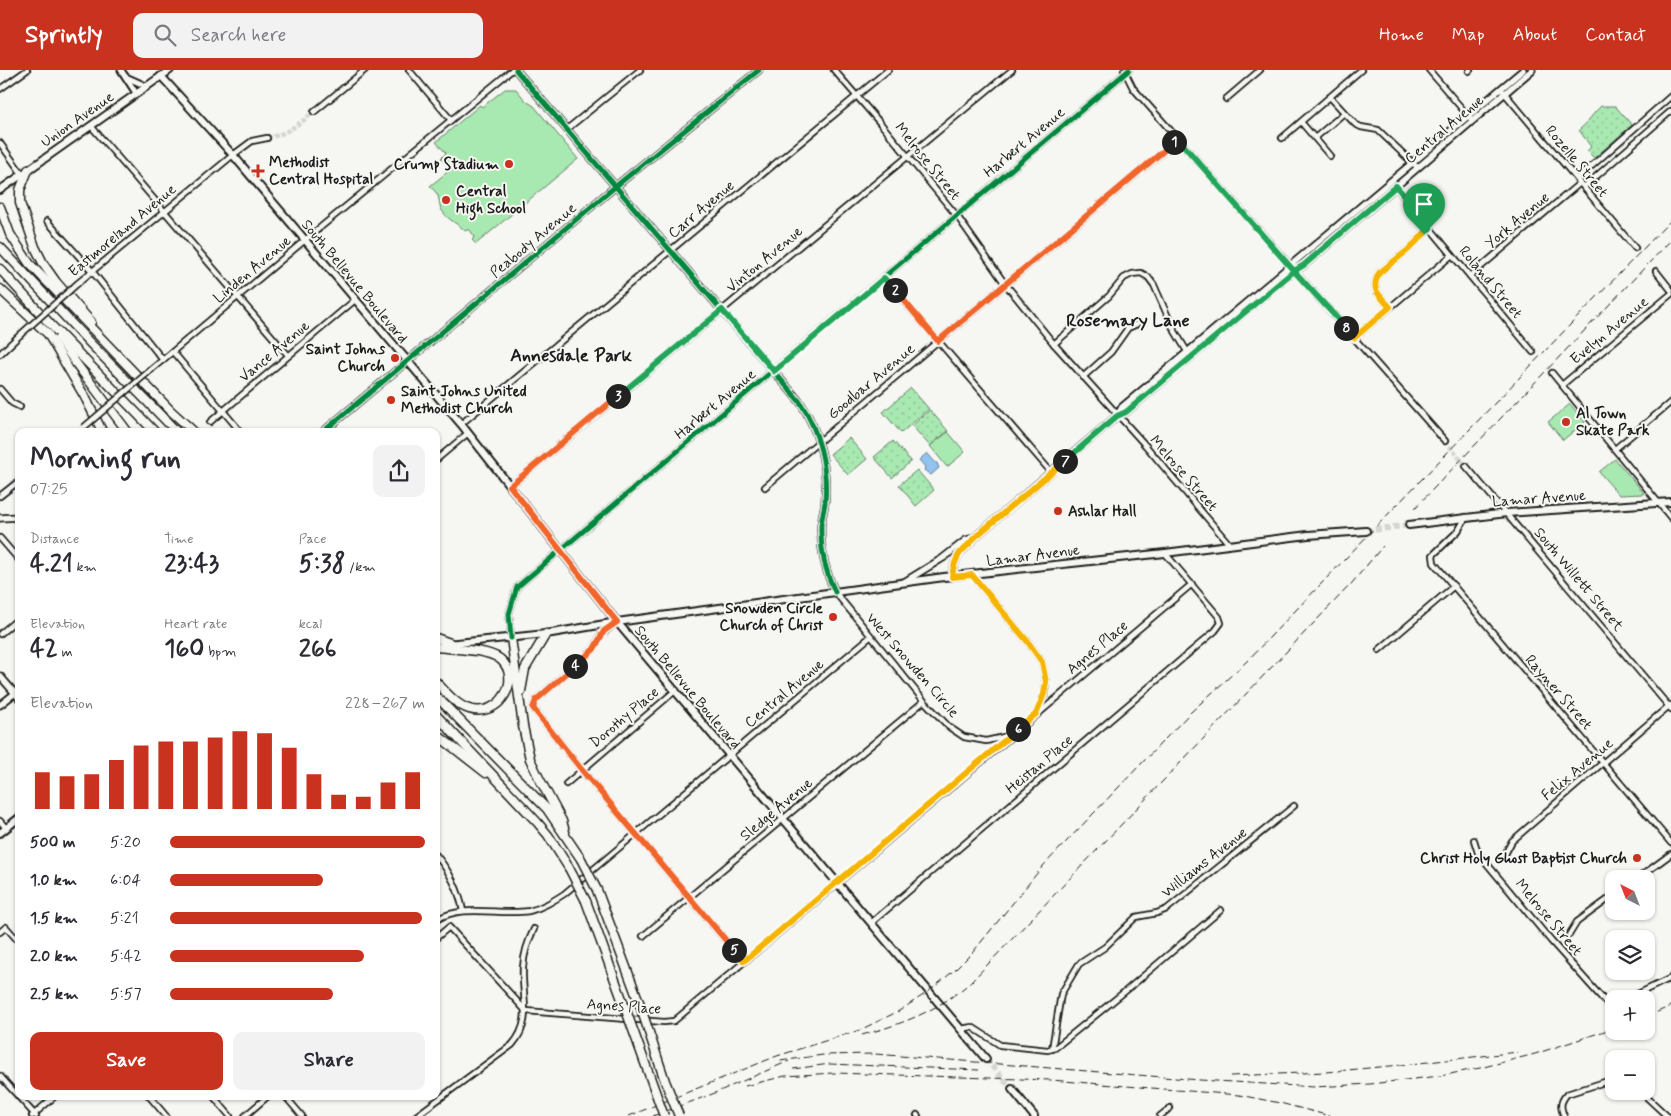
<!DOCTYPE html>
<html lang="en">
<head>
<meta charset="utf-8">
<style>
  body { margin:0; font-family:Mynerve,sans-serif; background:#f2f2f3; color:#2b2b33; height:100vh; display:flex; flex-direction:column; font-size:19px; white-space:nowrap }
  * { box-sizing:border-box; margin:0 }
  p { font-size:16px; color:#7c7c81 }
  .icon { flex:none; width:28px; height:28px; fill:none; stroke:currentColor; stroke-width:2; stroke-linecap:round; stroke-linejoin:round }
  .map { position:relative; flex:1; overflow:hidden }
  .drawer { position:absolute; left:15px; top:358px; width:425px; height:672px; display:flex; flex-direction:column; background:#fff; border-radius:10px; box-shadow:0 1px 4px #0004 }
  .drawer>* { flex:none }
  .needle { width:32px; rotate:318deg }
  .fabs { position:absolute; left:1605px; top:800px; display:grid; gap:10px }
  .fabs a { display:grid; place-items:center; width:50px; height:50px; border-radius:10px; background:#fff; box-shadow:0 1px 4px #0004; font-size:25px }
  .pin { position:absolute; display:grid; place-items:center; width:42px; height:42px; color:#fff; margin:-51px -21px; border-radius:50% 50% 50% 0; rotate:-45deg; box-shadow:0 0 5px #0007 }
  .pin .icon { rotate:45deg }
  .km { position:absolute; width:25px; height:25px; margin:-12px; border-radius:50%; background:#222; color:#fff; font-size:14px; line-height:25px; text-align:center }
  .round { display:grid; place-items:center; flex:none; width:52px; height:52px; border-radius:10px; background:#f2f2f3 }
  .headline { display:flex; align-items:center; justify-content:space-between; height:85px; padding:0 15px }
  h1 { font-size:28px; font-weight:700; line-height:38px }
  .stats { display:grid; grid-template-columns:repeat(3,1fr); gap:8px; height:85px; padding:5px 15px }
  .stats div { display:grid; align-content:center }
  .stats b { font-size:25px; font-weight:700 }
  .stats small { font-size:14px; font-weight:400 }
  .stats p { font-size:14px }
  .chart { height:140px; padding:10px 15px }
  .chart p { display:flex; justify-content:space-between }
  .chart svg { width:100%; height:90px; margin-top:5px; stroke:#c8321e; stroke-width:6 }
  .primary-button { display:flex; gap:10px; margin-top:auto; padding:10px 15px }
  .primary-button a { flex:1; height:58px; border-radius:10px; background:#c8321e; color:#fff; font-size:20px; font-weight:700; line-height:58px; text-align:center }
  .primary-button a+a { background:#f2f2f3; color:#2b2b33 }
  ul { padding:0 15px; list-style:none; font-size:16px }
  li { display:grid; grid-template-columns:80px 60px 1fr; align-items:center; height:38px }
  li i { height:12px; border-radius:6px; background:#c8321e }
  header { display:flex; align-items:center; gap:30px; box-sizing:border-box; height:70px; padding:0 25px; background:#c8321e; color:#fff }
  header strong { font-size:24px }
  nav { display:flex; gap:28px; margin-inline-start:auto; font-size:18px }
  .search { width:350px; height:45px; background:#f2f2f3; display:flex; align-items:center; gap:12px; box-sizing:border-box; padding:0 18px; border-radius:10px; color:#7c7c81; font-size:19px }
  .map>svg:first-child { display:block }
</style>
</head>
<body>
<header>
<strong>Sprintly</strong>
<div class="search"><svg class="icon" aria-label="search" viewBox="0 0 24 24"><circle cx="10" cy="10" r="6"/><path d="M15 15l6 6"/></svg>Search here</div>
<nav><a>Home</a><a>Map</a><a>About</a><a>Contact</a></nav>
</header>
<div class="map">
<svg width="1671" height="1046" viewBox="0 0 1671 1046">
  <defs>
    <pattern id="park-dots" width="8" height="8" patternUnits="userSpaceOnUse" patternTransform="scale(1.25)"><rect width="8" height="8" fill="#a8e8b1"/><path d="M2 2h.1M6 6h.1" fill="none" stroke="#90c698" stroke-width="1.8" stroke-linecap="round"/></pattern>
  </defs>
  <rect width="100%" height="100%" fill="#f6f6f2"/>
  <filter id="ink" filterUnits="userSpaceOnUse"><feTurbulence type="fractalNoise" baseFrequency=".02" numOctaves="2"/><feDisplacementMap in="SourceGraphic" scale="10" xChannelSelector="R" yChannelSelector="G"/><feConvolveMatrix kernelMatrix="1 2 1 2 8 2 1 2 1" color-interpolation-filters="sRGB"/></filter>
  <g filter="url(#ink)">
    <g fill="#a8e8b1" stroke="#628266">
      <path d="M505,19H516L526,31L534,36L578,89L476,174L472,170L475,167L469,159L465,161C459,154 449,151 443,142C439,137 440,132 438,126C437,123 433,119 430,116L450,100L441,88L446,83L436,72L480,35L482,37Z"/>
      <path d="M1570,334L1585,352L1563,370L1548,352Z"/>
      <path d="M948,362L965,382L947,397L930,376Z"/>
      <path d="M1615,389L1644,423L1643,424L1619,425L1599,402Z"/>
    </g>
    <g fill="url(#park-dots)" stroke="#628266">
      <path d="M1601,36H1615L1632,55L1594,88L1587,81L1591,77L1579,60C1588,53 1592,44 1601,36Z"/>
      <path d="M911,318L929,339L901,363L883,342Z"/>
      <path d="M930,340L948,361L930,376L912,356Z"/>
      <path d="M849,368L867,389L848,405L830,384Z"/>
      <path d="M893,371L911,391L892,408L874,387Z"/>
      <path d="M917,400L934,420L916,436L899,415Z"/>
    </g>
    <path fill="#91c3ee" stroke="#62809a" d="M927,383L935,392L937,393L939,398L931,405L924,400L925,397L919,390Z"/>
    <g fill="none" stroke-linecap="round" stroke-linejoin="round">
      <g stroke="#d5d5d2" stroke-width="4.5" stroke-dasharray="4.5 2" stroke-linecap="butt">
        <path d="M267,68C287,64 299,54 314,42"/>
        <path d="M1445,371L1466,396"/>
      </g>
      <g stroke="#d5d5d2" stroke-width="6" stroke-dasharray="6 3" stroke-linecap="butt">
        <path d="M1366,461L1409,455"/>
        <path d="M986,989L1012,1019"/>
      </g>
      <g stroke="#1c1c1c" stroke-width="8">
        <g id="minor">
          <path d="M409,0L451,50"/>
          <path d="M834,0L881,54L957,146L1003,211L1054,274L1146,376L1230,475"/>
          <path d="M1124,0L1133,18L1445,371"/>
          <path d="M1429,0L1470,48"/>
          <path d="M1469,1L1470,0"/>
          <path d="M0,19L27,0"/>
          <path d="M1501,19L1635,178"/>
          <path d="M1330,27L1355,54L1361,57L1378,60L1415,95"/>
          <path d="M1226,29L1260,0"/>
          <path d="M314,42L365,0"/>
          <path d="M1301,52L1330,86"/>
          <path d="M91,56L288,285"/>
          <path d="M567,59L640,0"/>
          <path d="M1282,68L1361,0"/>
          <path d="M1315,68L1344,43"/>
          <path d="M0,73L22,104"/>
          <path d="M1577,109L1671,26"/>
          <path d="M1395,116L1533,282"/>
          <path d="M1584,117L1671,41"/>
          <path d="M47,151L92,201L163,290"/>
          <path d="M1656,201L1671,220"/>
          <path d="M1470,206L1580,113"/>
          <path d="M884,208L1051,402"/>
          <path d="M78,213L233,85L252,71L267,68"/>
          <path d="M1390,237C1379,225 1370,220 1379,203L1408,180L1430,158"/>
          <path d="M1354,268L1452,185"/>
          <path d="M1054,274L1109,226L1124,208L1132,204L1141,203L1148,207L1154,215L1173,258L1188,283"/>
          <path d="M173,282L240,361"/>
          <path d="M0,284L20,265"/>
          <path d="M152,299L305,170L512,0"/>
          <path d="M1552,303L1671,448"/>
          <path d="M1083,307L1111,282L1128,258L1137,254"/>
          <path d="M1562,315L1671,224"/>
          <path d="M0,319L12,333L20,337"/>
          <path d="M210,352L355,230"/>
          <path d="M461,354L888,0"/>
          <path d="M1615,379L1671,332"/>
          <path d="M436,390L468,363"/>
          <path d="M1466,396L1671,639"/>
          <path d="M510,416L1012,0"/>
          <path d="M765,417L1178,69"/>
          <path d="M0,426L19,411"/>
          <path d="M1466,447L1458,461L1433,485L1434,493L1671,773"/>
          <path d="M0,468L19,490"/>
          <path d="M972,505L1028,572L1042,592L1046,612L1045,624L1037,642"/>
          <path d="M835,522L924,631L949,657L964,667L986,671L1009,666"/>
          <path d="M614,554L601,565L594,579L536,630L533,638L581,699L743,891"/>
          <path d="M0,564L19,548"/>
          <path d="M511,568L509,544L517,517L1129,0"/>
          <path d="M1379,580L1454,516"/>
          <path d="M566,714L676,620"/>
          <path d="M0,751L6,758"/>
          <path d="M1474,770L1478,783L1551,871L1610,937L1614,935"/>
          <path d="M436,785C450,802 459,819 463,841"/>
          <path d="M1504,786L1512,771L1670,635"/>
          <path d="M1637,809L1671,784"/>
          <path d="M436,850C464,833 499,846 529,841C542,838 553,831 564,824L870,567"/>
          <path d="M871,853L1215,561L1221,553L1219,547L1165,483"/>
          <path d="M0,862L6,857L19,872"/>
          <path d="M1569,865L1577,852L1614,825"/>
          <path d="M643,866L924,631"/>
          <path d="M436,868L449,857L526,941"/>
          <path d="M1627,929L1671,908"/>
          <path d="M526,941L664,952L674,951L1192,514"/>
          <path d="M961,959L972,957L1000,975L1048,980L1055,978L1128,919L1221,840"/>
          <path d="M1052,979L1061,924L1079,894L1105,877L1136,847L1157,843L1167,839L1294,736"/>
          <path d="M0,1006L36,1046"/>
          <path d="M1640,1021L1667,1046"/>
          <path d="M149,1026L166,1046"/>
          <path d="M213,1026L230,1046"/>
          <path d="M285,1026L302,1046"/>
          <path d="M917,1045L918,1046"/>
          <path d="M32,1046L55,1026"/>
          <path d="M245,1046L268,1026"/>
          <path d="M416,1046L512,975C534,950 521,926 523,897C524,883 528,871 534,859"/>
          <path d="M1160,1046L1170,1038"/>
          <path d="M1564,1046C1560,1037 1560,1032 1567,1024L1614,1009"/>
        </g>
      </g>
      <g stroke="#1c1c1c" stroke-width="9">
        <g id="tertiary">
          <path d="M121,0L136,23"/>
          <path d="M126,7L146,16"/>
          <path d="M0,635L19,620"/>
        </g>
      </g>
      <g stroke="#1c1c1c" stroke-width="9">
        <g id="secondary">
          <path d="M516,0L800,332C819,361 828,397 825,432C824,440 822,447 821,455C820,479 825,501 835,522"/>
          <path d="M1118,345L1122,337L1523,0"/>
          <path d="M324,361L616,116L759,0"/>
          <path d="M0,448L19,447"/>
          <path d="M952,507C953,498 955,490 960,483C965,477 970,475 974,468L1117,346L1126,342L1287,206L1304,195L1532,0"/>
          <path d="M904,512L943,488L966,470L974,468"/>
          <path d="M0,606L19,628"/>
        </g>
      </g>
      <g stroke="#1c1c1c" stroke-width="10">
        <g id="primary">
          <path d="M161,6L233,85L461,354L617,552L986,989"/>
          <path d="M0,120L170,0"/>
          <path d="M1409,455L1507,443L1671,432"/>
          <path d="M447,574L546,564L617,552L944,507L1165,483L1308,465L1366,461"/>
          <path d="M0,763L19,748"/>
          <path d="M1012,1019L1034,1046"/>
        </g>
      </g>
      <g stroke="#1c1c1c" stroke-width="11">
        <g id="motorway">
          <path d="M28,100L20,120V133L35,177L44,195L56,212L91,252"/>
          <path d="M0,137L10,164L29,193L171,341L193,361"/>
          <path d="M0,177L89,272L176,361"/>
          <path d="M0,199L51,255L154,361"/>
          <path d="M0,219L48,264L85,327L102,361"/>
          <path d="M59,268L75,292L127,361"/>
          <path d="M436,568L450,573"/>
          <path d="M511,568L523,656L530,689L539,708L562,751L565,762"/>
          <path d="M436,577C453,579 487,579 500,589C523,608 500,649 469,639C456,635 446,622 436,612"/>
          <path d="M521,621L525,599L546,564"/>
          <path d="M436,626L547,739L581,789"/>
          <path d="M436,645L537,752L548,765L569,798"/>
          <path d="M436,664L486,703"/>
          <path d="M597,820L639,932"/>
          <path d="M586,831L623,932"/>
        </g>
      </g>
      <use href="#minor" stroke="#f6f6f2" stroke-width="4.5"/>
      <use href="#tertiary" stroke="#f6f6f2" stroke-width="5"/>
      <use href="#secondary" stroke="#f6f6f2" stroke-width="5.5"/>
      <use href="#primary" stroke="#f6f6f2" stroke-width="6"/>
      <use href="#motorway" stroke="#f6f6f2" stroke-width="8"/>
      <g stroke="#1c1c1c" stroke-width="1" stroke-dasharray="8 4" stroke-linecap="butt">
        <path d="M1415,438L1671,170"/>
        <path d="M1646,947L1671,936"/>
        <path d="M862,965C905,953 935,942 970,913L1352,513L1383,476"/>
        <path d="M780,991L823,985L875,984L1200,1010L1314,1017L1370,1014L1440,1006L1480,998L1535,984L1614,958"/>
        <path d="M793,999L830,994L979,1000"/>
        <path d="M1230,1006L1326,1002L1401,995L1518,982"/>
        <path d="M745,1016L785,1006L834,1003L1051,1010L1239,1025L1280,1033L1330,1046"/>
        <path d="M629,1046L777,986L860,960L899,941L928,922L956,899L973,882L1043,796L1191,642L1246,592L1671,150"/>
        <path d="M653,1046L715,1023L789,991"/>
      </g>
      <g stroke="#1c1c1c" stroke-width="8" stroke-linecap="butt">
        <g id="minor-bridge">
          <path d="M20,265L78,213"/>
          <path d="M83,358L152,299"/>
        </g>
      </g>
      <g stroke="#1c1c1c" stroke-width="11" stroke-linecap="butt">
        <g id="motorway-bridge">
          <path d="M581,789L597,820"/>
          <path d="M569,798L586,831"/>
          <path d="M623,932L664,1046"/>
          <path d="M639,932L665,1011L679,1046"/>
        </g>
      </g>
      <use href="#minor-bridge" stroke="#f6f6f2" stroke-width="4.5"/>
      <use href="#motorway-bridge" stroke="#f6f6f2" stroke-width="8"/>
      <g stroke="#f6f6f2" stroke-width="8">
        <g id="cycleway">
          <path d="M516,0L800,332C819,361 828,397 825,432C824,440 822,447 821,455C820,479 825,501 835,522"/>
          <path d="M324,361L616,116L759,0"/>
          <path d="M511,568L509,544L517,517L1129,0"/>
        </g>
      </g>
      <use href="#cycleway" stroke="#00873e" stroke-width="5"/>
    </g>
  </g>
  <g fill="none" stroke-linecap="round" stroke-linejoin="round" filter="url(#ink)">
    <g stroke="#fff" stroke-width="10">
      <path id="split-1" d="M1174,72L1178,69L1294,201L1304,195L1396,116L1430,158L1424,164"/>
    </g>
    <g stroke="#fff" stroke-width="10">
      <path id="split-2" d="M895,220L938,271L1174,72"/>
    </g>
    <g stroke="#fff" stroke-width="10">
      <path id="split-3" d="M618,326L722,240L774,301L884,208L895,220"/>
    </g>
    <g stroke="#fff" stroke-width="10">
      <path id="split-4" d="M575,596L594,579L604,561L617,552L510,416L618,326"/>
    </g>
    <g stroke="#fff" stroke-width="10">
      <path id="split-5" d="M575,596L536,630L533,638L581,699L734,880"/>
    </g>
    <g stroke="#fff" stroke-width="10">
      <path id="split-6" d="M734,880L744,891L1018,659"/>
    </g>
    <g stroke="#fff" stroke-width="10">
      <path id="split-7" d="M1018,659L1036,644L1044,624L1046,612L1042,592L1028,572L972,505L952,507C953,498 955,490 960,483C965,477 970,475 974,468L1065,391"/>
    </g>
    <g stroke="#fff" stroke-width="10">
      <path id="split-8" d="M1065,391L1117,346L1126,342L1294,201L1346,258"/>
    </g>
    <g stroke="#fff" stroke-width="10">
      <path id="split-9" d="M1346,258L1354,268L1390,237C1379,225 1370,220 1379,203L1408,180L1424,164"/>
    </g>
    <use href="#split-1" stroke="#22a559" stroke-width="6"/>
    <use href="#split-2" stroke="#f0652b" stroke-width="6"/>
    <use href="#split-3" stroke="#22a559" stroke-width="6"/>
    <use href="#split-4" stroke="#f0652b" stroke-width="6"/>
    <use href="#split-5" stroke="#f0652b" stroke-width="6"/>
    <use href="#split-6" stroke="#f5b400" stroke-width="6"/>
    <use href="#split-7" stroke="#f5b400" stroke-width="6"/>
    <use href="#split-8" stroke="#22a559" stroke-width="6"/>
    <use href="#split-9" stroke="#f5b400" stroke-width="6"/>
  </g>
  <g fill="#c8321e" stroke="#f6f6f2" stroke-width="2">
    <circle cx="509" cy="94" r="5"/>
    <path d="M255.5 93.5h5v5h5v5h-5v5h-5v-5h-5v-5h5z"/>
    <circle cx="446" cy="130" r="5"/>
    <circle cx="395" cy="288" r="5"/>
    <circle cx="391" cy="330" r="5"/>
    <circle cx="1566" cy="352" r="5"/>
    <circle cx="1058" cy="441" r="5"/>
    <circle cx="833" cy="547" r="5"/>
    <circle cx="1637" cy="788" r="5"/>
  </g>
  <g text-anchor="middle" stroke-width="4" stroke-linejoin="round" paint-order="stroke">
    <g font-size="15" fill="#1c1c1c" stroke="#f6f6f2">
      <text transform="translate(77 49) rotate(-35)" y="5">Union Avenue</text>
      <text transform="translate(1444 59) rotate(-40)" y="5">Central Avenue</text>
      <text transform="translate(1024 72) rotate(-40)" y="5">Harbert Avenue</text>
      <text transform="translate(928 91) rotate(51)" y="5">Melrose Street</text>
      <text transform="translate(1577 91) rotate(50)" y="5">Rozelle Street</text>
      <text transform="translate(701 139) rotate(-40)" y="5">Carr Avenue</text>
      <text transform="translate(1517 150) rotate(-40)" y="5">York Avenue</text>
      <text transform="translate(122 160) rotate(-40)" y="5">Eastmoreland Avenue</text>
      <text transform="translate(533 170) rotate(-40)" y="5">Peabody Avenue</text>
      <text transform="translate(764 189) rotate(-40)" y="5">Vinton Avenue</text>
      <text transform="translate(252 199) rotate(-40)" y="5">Linden Avenue</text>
      <text transform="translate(355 211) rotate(50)" y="5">South Bellevue Boulevard</text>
      <text transform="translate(1491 212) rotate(50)" y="5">Roland Street</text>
      <text transform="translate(1609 260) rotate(-40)" y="5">Evelyn Avenue</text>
      <text transform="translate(274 281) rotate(-40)" y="5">Vance Avenue</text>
      <text transform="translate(871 311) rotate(-40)" y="5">Goodbar Avenue</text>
      <text transform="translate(715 334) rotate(-40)" y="5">Harbert Avenue</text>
      <text transform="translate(1184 403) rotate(49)" y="5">Melrose Street</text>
      <text transform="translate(1539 428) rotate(-4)" y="5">Lamar Avenue</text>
      <text transform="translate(1033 485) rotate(-7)" y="5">Lamar Avenue</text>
      <text transform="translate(1579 509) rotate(50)" y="5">South Willett Street</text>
      <text transform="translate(1097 577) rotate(-40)" y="5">Agnes Place</text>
      <text transform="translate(913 595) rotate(49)" y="5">West Snowden Circle</text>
      <text transform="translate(688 617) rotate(50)" y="5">South Bellevue Boulevard</text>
      <text transform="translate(1559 622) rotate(49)" y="5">Rayner Street</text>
      <text transform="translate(784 623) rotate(-40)" y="5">Central Avenue</text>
      <text transform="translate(624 647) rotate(-40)" y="5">Dorothy Place</text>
      <text transform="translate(1039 694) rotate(-40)" y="5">Heistan Place</text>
      <text transform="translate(1577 699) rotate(-40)" y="5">Felix Avenue</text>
      <text transform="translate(776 739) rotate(-40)" y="5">Sledge Avenue</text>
      <text transform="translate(1204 792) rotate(-38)" y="5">Williams Avenue</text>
      <text transform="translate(1549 847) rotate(50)" y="5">Melrose Street</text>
      <text transform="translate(624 936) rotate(4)" y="5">Agnes Place</text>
    </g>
    <g font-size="15" font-weight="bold" fill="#1c1c1c" stroke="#f6f6f2" text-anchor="start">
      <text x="269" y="97">Methodist<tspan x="269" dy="17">Central Hospital</tspan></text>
      <text x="499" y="99" text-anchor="end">Crump Stadium</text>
      <text x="456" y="126">Central<tspan x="456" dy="17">High School</tspan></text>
      <text x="385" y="284" text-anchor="end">Saint Johns<tspan x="385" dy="17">Church</tspan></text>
      <text x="401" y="326">Saint Johns United<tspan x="401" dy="17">Methodist Church</tspan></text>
      <text x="1576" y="348">Al Town<tspan x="1576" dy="17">Skate Park</tspan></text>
      <text x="1068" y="446">Ashlar Hall</text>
      <text x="823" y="543" text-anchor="end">Snowden Circle<tspan x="823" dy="17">Church of Christ</tspan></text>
      <text x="1627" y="793" text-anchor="end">Christ Holy Ghost Baptist Church</text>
    </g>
    <g font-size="18" font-weight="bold" fill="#1c1c1c" stroke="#f6f6f2">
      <text x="1128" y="256">Rosemary Lane</text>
      <text x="571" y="291">Annesdale Park</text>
    </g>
  </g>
</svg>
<div class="fabs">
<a><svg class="needle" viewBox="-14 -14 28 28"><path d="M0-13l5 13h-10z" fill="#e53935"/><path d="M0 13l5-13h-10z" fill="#7c7c81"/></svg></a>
<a><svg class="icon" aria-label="layers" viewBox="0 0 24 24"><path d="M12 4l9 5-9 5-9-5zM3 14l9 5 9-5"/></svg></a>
<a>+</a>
<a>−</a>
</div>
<div class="pin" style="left:1424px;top:164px;background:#1e9e55"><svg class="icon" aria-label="arrive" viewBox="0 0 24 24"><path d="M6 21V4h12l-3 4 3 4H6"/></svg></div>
<b class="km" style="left:1174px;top:72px">1</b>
<b class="km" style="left:895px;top:220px">2</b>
<b class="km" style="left:618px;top:326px">3</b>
<b class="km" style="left:575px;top:596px">4</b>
<b class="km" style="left:734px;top:880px">5</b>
<b class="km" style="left:1018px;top:659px">6</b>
<b class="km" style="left:1065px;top:391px">7</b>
<b class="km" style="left:1346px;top:258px">8</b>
<section class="drawer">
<div class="headline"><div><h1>Morning run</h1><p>07:25</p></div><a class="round"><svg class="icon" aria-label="share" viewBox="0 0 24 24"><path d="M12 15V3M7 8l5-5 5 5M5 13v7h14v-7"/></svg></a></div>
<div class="stats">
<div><p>Distance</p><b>4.21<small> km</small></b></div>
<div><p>Time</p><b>23:43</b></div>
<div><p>Pace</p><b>5:38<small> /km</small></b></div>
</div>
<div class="stats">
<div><p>Elevation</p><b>42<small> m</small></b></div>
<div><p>Heart rate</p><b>160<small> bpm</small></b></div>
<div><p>kcal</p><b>266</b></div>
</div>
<div class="chart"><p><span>Elevation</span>228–267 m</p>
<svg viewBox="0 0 160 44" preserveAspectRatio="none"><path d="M5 44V26M15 44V28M25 44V27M35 44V20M45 44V13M55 44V11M65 44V11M75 44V9M85 44V6M95 44V7M105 44V14M115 44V27M125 44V37M135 44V38M145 44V31M155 44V26"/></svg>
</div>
<ul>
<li><b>500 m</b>5:20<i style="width:100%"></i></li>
<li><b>1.0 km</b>6:04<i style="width:60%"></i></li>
<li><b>1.5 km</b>5:21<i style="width:99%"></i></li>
<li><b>2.0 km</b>5:42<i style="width:76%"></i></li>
<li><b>2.5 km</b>5:57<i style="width:64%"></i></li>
</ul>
<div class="primary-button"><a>Save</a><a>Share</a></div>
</section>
</div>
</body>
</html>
